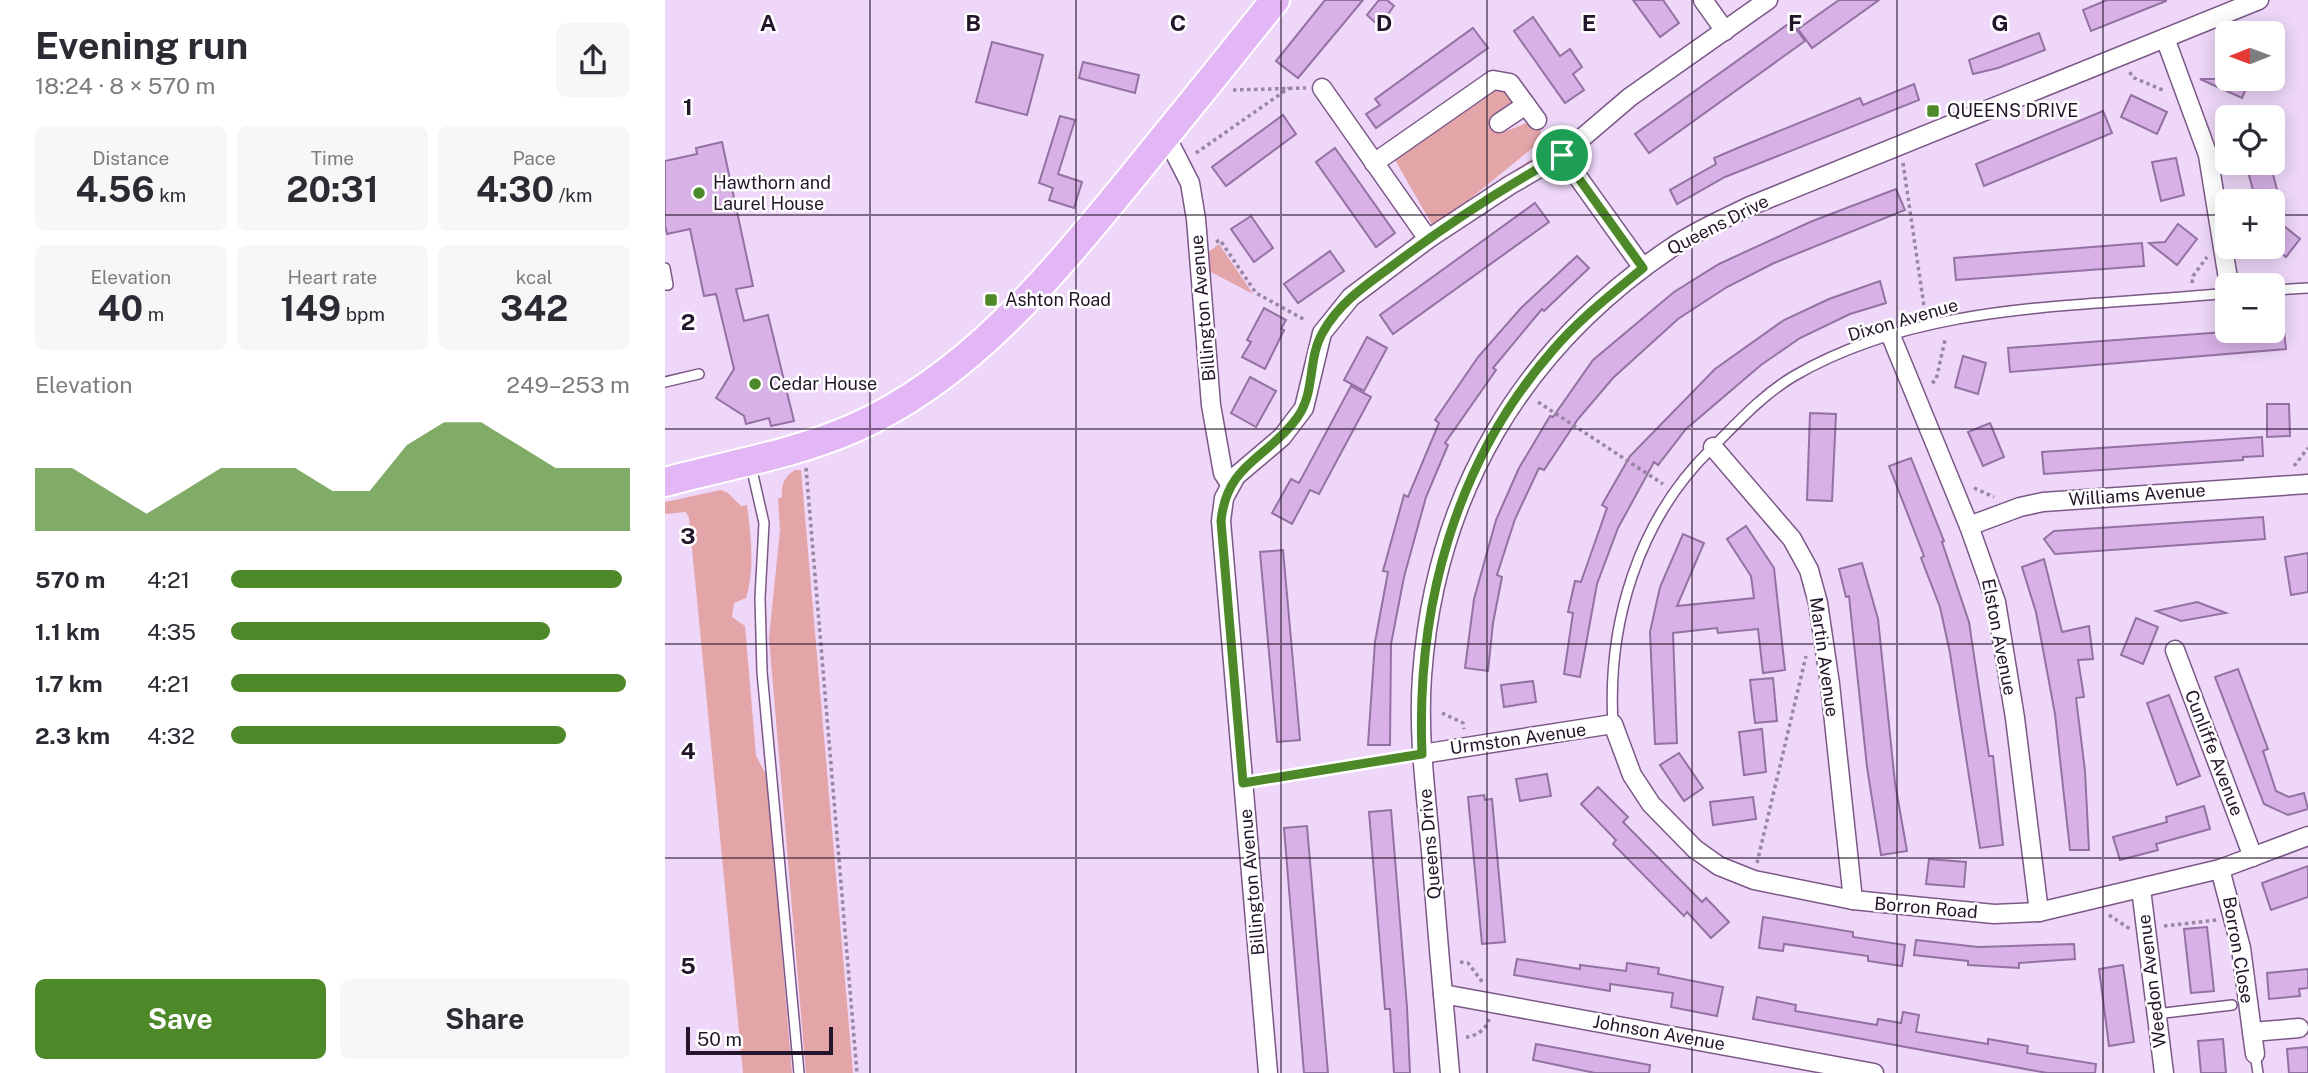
<!DOCTYPE html>
<html lang="en">
<head>
<meta charset="utf-8">
<style>
  body { margin:0; font-family:"Public Sans",sans-serif; background:#f7f7f7; color:#2b2b33; height:100vh; display:flex; flex-direction:column; font-size:26px; white-space:nowrap }
  * { box-sizing:border-box; margin:0 }
  p { font-size:23px; color:#7c7c81 }
  .icon { flex:none; width:38px; height:38px; fill:none; stroke:currentColor; stroke-width:2; stroke-linecap:round; stroke-linejoin:round }
  .map { position:relative; flex:1; overflow:hidden }
  .details { display:flex; flex-direction:column; background:#fff; width:665px }
  .details>* { flex:none }
  .needle { width:46px; rotate:269deg }
  .fabs { position:absolute; left:1550px; top:21px; display:grid; gap:14px }
  .fabs a { display:grid; place-items:center; width:70px; height:70px; border-radius:10px; background:#fff; box-shadow:0 4px 18px #0003; font-size:35px }
  .scale { position:absolute; left:21px; bottom:18px; width:147px; box-sizing:border-box; padding-left:7px; border:4px solid #24162a; border-top:0; font-size:19px; line-height:24px; white-space:nowrap; color:#24162a; -webkit-text-stroke:5px #fff; paint-order:stroke }
  .pin { position:absolute; display:grid; place-items:center; width:60px; height:60px; color:#fff; margin:-30px; border:4px solid #fff; border-radius:50%; box-shadow:0 2px 7px #0007 }
  .round { display:grid; place-items:center; flex:none; width:74px; height:74px; border-radius:10px; background:#f7f7f7 }
  .head { display:flex; align-items:center; justify-content:space-between; height:119px; padding:0 35px }
  h1 { font-size:38px; font-weight:700; line-height:52px }
  .metrics { display:grid; grid-template-columns:repeat(3,1fr); gap:10px; height:119px; padding:7px 35px }
  .metrics div { display:grid; align-content:center; border-radius:10px; background:#f7f7f7; text-align:center }
  .metrics b { font-size:35px; font-weight:700 }
  .metrics small { font-size:19px; font-weight:400 }
  .metrics p { font-size:19px }
  .chart { height:196px; padding:14px 35px }
  .chart p { display:flex; justify-content:space-between }
  .chart svg { width:100%; height:126px; margin-top:7px; fill:#4d8928; opacity:.7 }
  .action { display:flex; gap:14px; margin-top:auto; padding:14px 35px }
  .action a { flex:1; height:80px; border-radius:10px; background:#4d8928; color:#fff; font-size:28px; font-weight:700; line-height:80px; text-align:center }
  .action a+a { background:#f7f7f7; color:#2b2b33 }
  ul { padding:0 35px; list-style:none; font-size:23px }
  li { display:grid; grid-template-columns:112px 84px 1fr; align-items:center; height:52px }
  li i { height:18px; border-radius:9px; background:#4d8928 }
  main { display:flex; flex:1; min-height:0 }
  .map>svg:first-child { display:block }
</style>
</head>
<body>
<main>
<section class="details">
<div class="head"><div><h1>Evening run</h1><p>18:24 · 8 × 570 m</p></div><a class="round"><svg class="icon" aria-label="share" viewBox="0 0 24 24"><path d="M12 15V3M7 8l5-5 5 5M5 13v7h14v-7"/></svg></a></div>
<div class="metrics">
<div><p>Distance</p><b>4.56<small> km</small></b></div>
<div><p>Time</p><b>20:31</b></div>
<div><p>Pace</p><b>4:30<small> /km</small></b></div>
</div>
<div class="metrics">
<div><p>Elevation</p><b>40<small> m</small></b></div>
<div><p>Heart rate</p><b>149<small> bpm</small></b></div>
<div><p>kcal</p><b>342</b></div>
</div>
<div class="chart"><p><span>Elevation</span>249–253 m</p>
<svg viewBox="0 0 160 44" preserveAspectRatio="none"><path d="M0 44V22L10 22L20 30L30 38L40 30L50 22L60 22L70 22L80 30L90 30L100 14L110 6L120 6L130 14L140 22L150 22L160 22V44z"/></svg>
</div>
<ul>
<li><b>570 m</b>4:21<i style="width:98%"></i></li>
<li><b>1.1 km</b>4:35<i style="width:80%"></i></li>
<li><b>1.7 km</b>4:21<i style="width:99%"></i></li>
<li><b>2.3 km</b>4:32<i style="width:84%"></i></li>
</ul>
<div class="action"><a>Save</a><a>Share</a></div>
</section>
<div class="map">
<svg width="1643" height="1073" viewBox="0 0 1643 1073">
  <rect width="100%" height="100%" fill="#eed7f8"/>
  <g fill="#e4a5a8">
    <path d="M831,90H842L849,101L847,108L831,120L839,132L864,122L876,130L875,142L769,228L730,160Z"/>
    <path d="M914,129L917,132L850,175V170Z"/>
    <path d="M554,244L588,294L542,270V253Z"/>
    <path d="M130,470H136L188,1073H141L104,638L115,530L113,499L117,497C116,486 119,476 130,470Z"/>
    <path d="M56,490L63,493L76,506L82,505C86,535 90,569 81,598L69,603L67,617L80,626L91,756L102,776L127,1073H78L24,518L21,512L0,514V502Z"/>
  </g>
  <g fill="#d8b2e7" stroke="#9471a3" stroke-width="2">
    <path d="M660,0H698L633,78L611,61Z"/>
    <path d="M714,0H722L729,6L714,26L702,15Z"/>
    <path d="M968,0H998L1014,23L995,37Z"/>
    <path d="M1174,0H1214L1147,48L1133,29Z"/>
    <path d="M1442,0H1501V1L1426,31L1418,10Z"/>
    <path d="M868,17L895,56L905,49L917,67L908,74L919,90L900,103L849,31Z"/>
    <path d="M1126,22L1140,41L984,153L970,134Z"/>
    <path d="M808,28L823,48L711,128L701,114L715,105L710,99Z"/>
    <path d="M1374,33L1380,50L1333,68L1308,74L1304,60Z"/>
    <path d="M327,42L378,55L362,115L311,102Z"/>
    <path d="M418,62L474,75L470,93L414,78Z"/>
    <path d="M1535,79H1585L1577,98Z"/>
    <path d="M1249,84L1254,100L1060,177L1012,204L1005,190L1051,164L1049,158L1075,147L1195,98L1198,105Z"/>
    <path d="M1466,95L1502,112L1492,134L1456,117Z"/>
    <path d="M1438,111L1447,133L1319,186L1311,164Z"/>
    <path d="M618,115L631,134L561,186L547,167Z"/>
    <path d="M395,116L410,120L393,174L417,182L409,208L384,200L388,188L374,183Z"/>
    <path d="M57,142L88,286L71,289L79,321L103,315L129,421L106,426L104,418L81,424L79,416L51,398L69,369L51,294L39,296L25,229L2,234L0,225V161L32,154L31,148Z"/>
    <path d="M670,148L730,233L711,247L651,162Z"/>
    <path d="M1511,158L1519,195L1496,201L1487,162Z"/>
    <path d="M1605,163L1615,201H1591L1582,168Z"/>
    <path d="M1231,189L1240,210L1109,263L1062,287L1013,319L948,378L913,419L879,470L874,468L850,519L832,575L837,577L828,623L823,671L800,668L809,599L831,520L854,468L885,416L888,417L928,360L1009,292L1054,264L1145,222Z"/>
    <path d="M870,203L884,222L728,334L715,315Z"/>
    <path d="M586,216L608,248L589,262L566,229Z"/>
    <path d="M1608,217L1635,239L1621,257L1608,247Z"/>
    <path d="M1513,224L1532,239L1512,265L1484,243L1500,242Z"/>
    <path d="M1477,243L1479,266L1291,280L1289,258Z"/>
    <path d="M665,251L679,271L633,303L619,284Z"/>
    <path d="M912,256L924,268L879,311L877,309L828,368L831,370L780,443L783,445L761,497L739,577L726,644L725,745H703L710,642L723,572L718,571L739,495L743,497L774,423L770,420L813,357L856,308Z"/>
    <path d="M1215,281L1221,303L1185,314L1135,338L1096,365L1021,429L993,465L989,462L953,528L932,584L915,677L899,674L908,613L903,612L910,581L916,582L942,508L937,505L965,456L1050,369L1119,320L1164,299Z"/>
    <path d="M599,308L621,320L616,329L619,330L600,369L577,357L586,342L582,340Z"/>
    <path d="M1573,331H1619L1621,349L1345,372L1343,348Z"/>
    <path d="M702,337L722,348L699,391L679,380Z"/>
    <path d="M1298,356L1321,363L1313,394L1290,387Z"/>
    <path d="M585,377L611,391L591,427L566,413Z"/>
    <path d="M686,386L706,397L654,494L645,490L627,524L607,513L626,479L634,483Z"/>
    <path d="M1602,404H1624L1625,436L1602,437Z"/>
    <path d="M1145,413L1171,414L1167,501L1142,500Z"/>
    <path d="M1325,423L1339,457L1318,466L1303,432Z"/>
    <path d="M1597,437L1598,456L1578,457V460L1379,474L1377,452Z"/>
    <path d="M1246,458L1279,541L1277,542L1304,622L1324,756H1328L1338,845L1315,848L1285,653L1275,607L1256,558L1259,556L1224,466Z"/>
    <path d="M1598,517L1600,539L1390,554L1379,539L1389,531Z"/>
    <path d="M1081,526L1109,568L1120,670L1098,673L1093,629L1053,633L1052,628L1008,633L1012,743L990,744L985,632L995,587L1018,534L1039,543L1012,606L1089,598L1086,576L1062,539Z"/>
    <path d="M618,550L635,740L612,742L595,552Z"/>
    <path d="M1643,553V592L1626,595L1620,557Z"/>
    <path d="M1379,559L1397,632L1424,626L1428,659L1413,660L1419,697L1411,698L1420,771L1424,850H1405L1390,714L1371,612L1357,567Z"/>
    <path d="M1197,563L1213,619L1230,783L1242,851L1216,855L1202,767L1184,596L1181,597L1174,569Z"/>
    <path d="M1532,602L1561,613L1516,621L1491,611Z"/>
    <path d="M1471,618L1493,627L1478,664L1456,655Z"/>
    <path d="M1573,669L1603,749L1598,751L1611,791L1624,797L1639,793L1643,809L1623,815L1599,804L1550,677Z"/>
    <path d="M1108,678L1112,721L1090,723L1085,680Z"/>
    <path d="M868,681L871,702L839,707L836,685Z"/>
    <path d="M1504,695L1535,776L1512,785L1482,703Z"/>
    <path d="M1097,729L1101,772L1079,775L1074,732Z"/>
    <path d="M1014,753L1038,788L1019,801L995,765Z"/>
    <path d="M882,774L886,796L855,801L851,779Z"/>
    <path d="M933,787L963,817L958,822L1037,902L1041,898L1064,922L1046,938L1022,912L1019,916L948,844L951,840L916,804Z"/>
    <path d="M819,795L820,800L827,799L840,942L817,944L803,797Z"/>
    <path d="M1088,797L1091,819L1048,825L1045,802Z"/>
    <path d="M1539,806L1545,829L1491,844L1493,850L1455,860L1448,837L1502,822L1501,817Z"/>
    <path d="M726,810L742,1007L745,1073H729L725,1009H720L704,812Z"/>
    <path d="M642,826L663,1073H639L619,828Z"/>
    <path d="M1264,859L1301,862L1299,887L1261,884Z"/>
    <path d="M1643,866V897L1606,910L1597,883Z"/>
    <path d="M1098,917L1188,932V937L1240,945L1237,966L1203,961V956L1119,944L1118,951L1094,948Z"/>
    <path d="M1542,927L1549,991L1526,993L1519,929Z"/>
    <path d="M1251,940L1313,947L1409,944L1410,959L1354,963V968L1303,965V961L1249,955Z"/>
    <path d="M852,959L915,969V965L961,971L962,963L994,968L993,974L1058,987L1052,1016L1006,1007L1008,993L945,984V991L849,975Z"/>
    <path d="M1458,965L1469,1042L1444,1046L1434,969Z"/>
    <path d="M1643,969V988L1634,989L1635,996L1604,999L1602,973Z"/>
    <path d="M1092,997L1131,1005L1130,1011L1212,1025L1213,1019L1236,1023L1238,1012L1254,1015L1251,1032L1323,1044V1039L1363,1046L1362,1053L1431,1064L1430,1073H1382L1088,1019Z"/>
    <path d="M1558,1039L1561,1073H1536L1533,1041Z"/>
    <path d="M871,1044L985,1065L984,1073H930L868,1060Z"/>
    <path d="M1643,1047V1073H1624L1622,1049Z"/>
  </g>
  <g fill="none" stroke-linecap="round" stroke-linejoin="round">
    <g stroke="#7b5888" stroke-width="12">
      <g id="service">
        <path d="M0,268L3,285H0"/>
        <path d="M1608,290L1643,288"/>
        <path d="M0,382L34,374"/>
        <path d="M86,466L99,523L95,598L97,672L134,1073"/>
        <path d="M948,724C942,624 973,520 1046,449C1072,423 1097,395 1129,376C1260,300 1418,308 1563,293"/>
        <path d="M1491,1014L1567,1005"/>
        <path d="M1590,1054L1593,1073"/>
      </g>
    </g>
    <g stroke="#7b5888" stroke-width="21">
      <g id="minor">
        <path d="M1038,0L1060,31"/>
        <path d="M1500,38L1543,155L1564,285"/>
        <path d="M657,88L763,239"/>
        <path d="M834,123L861,105"/>
        <path d="M501,136L525,183L531,219L546,405L558,473L565,484"/>
        <path d="M897,155L978,268"/>
        <path d="M709,163L828,80L845,83L872,120"/>
        <path d="M1226,336L1304,526L1331,602L1350,718L1374,912"/>
        <path d="M1048,447L1127,539L1144,570L1153,603L1165,684L1188,900"/>
        <path d="M1304,526L1355,507L1378,502L1643,484"/>
        <path d="M1510,650L1588,857"/>
        <path d="M757,754L948,724L967,775L986,804L1030,849L1054,866L1089,880L1188,900L1329,914L1374,912L1555,869L1643,836"/>
        <path d="M1555,869L1576,948L1587,1032L1634,1028"/>
        <path d="M1476,889L1499,1073"/>
        <path d="M778,994L1209,1073"/>
        <path d="M1587,1032L1590,1054"/>
        <path d="M603,1073L556,521L559,498L571,476L617,437L639,408L657,333L686,297L763,239L845,185L897,155L965,97L1103,0"/>
        <path d="M785,1073C778,995 771,918 765,840C760,786 753,731 757,676C770,495 856,349 1006,248C1030,231 1059,219 1085,206L1594,0"/>
      </g>
    </g>
    <g stroke="#fff" stroke-width="32">
      <path id="primary" d="M0,482C63,465 130,454 189,428C303,378 386,276 463,182C513,121 561,61 610,0"/>
    </g>
    <g stroke="#9986a2" stroke-width="3.5" stroke-dasharray="3.5 3.5" stroke-linecap="butt">
      <path d="M1465,72L1467,77L1500,91"/>
      <path d="M568,90L641,88"/>
      <path d="M531,153L624,88"/>
      <path d="M1238,163L1260,313"/>
      <path d="M551,242L555,240L591,293L640,320"/>
      <path d="M1527,283L1528,276L1542,257"/>
      <path d="M1267,383L1271,380L1280,340"/>
      <path d="M873,402L998,484"/>
      <path d="M1629,466L1643,448"/>
      <path d="M141,468L192,1073"/>
      <path d="M1309,488L1329,497"/>
      <path d="M777,713L798,723L799,729"/>
      <path d="M594,781L742,756"/>
      <path d="M1092,863L1141,656"/>
      <path d="M1444,915L1465,929"/>
      <path d="M1499,926L1552,920"/>
      <path d="M795,962L803,963L819,984"/>
      <path d="M801,1037C810,1037 822,1029 824,1019"/>
    </g>
    <use href="#service" stroke="#fff" stroke-width="9"/>
    <use href="#minor" stroke="#fff" stroke-width="18"/>
    <use href="#primary" stroke="#e3b6f5" stroke-width="28"/>
  </g>
  <g fill="none" stroke-linecap="round" stroke-linejoin="round">
    <g stroke="#fff" stroke-width="14">
      <path id="route" d="M897,155L978,268C947,294 914,319 888,350C790,462 751,607 757,754L578,783L556,521C562,463 602,459 632,418C651,392 642,359 658,332C674,303 701,285 727,266C781,225 838,188 897,155Z"/>
    </g>
    <use href="#route" stroke="#4d8928" stroke-width="9"/>
  </g>
  <path fill="none" stroke="#24162a" stroke-width="2" stroke-opacity="0.55" d="M205,0V1073M411,0V1073M616,0V1073M822,0V1073M1027,0V1073M1232,0V1073M1438,0V1073M0,215H1563M1608,215H1643M0,429H1643M0,644H1643M0,858H1643"/>
  <g fill="#4d8928" stroke="#fff" stroke-width="2.5">
    <rect x="1261" y="104" width="14" height="14" rx="3.5"/>
    <circle cx="34" cy="193" r="7"/>
    <rect x="319" y="293" width="14" height="14" rx="3.5"/>
    <circle cx="90" cy="384" r="7"/>
  </g>
  <g text-anchor="middle" stroke-width="5" stroke-linejoin="round" paint-order="stroke">
    <g font-size="18" fill="#24162a" stroke="#fff" text-anchor="start">
      <text x="1282" y="117">QUEENS DRIVE</text>
      <text x="48" y="189">Hawthorn and<tspan x="48" dy="21">Laurel House</tspan></text>
      <text x="340" y="306">Ashton Road</text>
      <text x="104" y="390">Cedar House</text>
    </g>
    <g font-size="18" fill="#24162a" stroke="#fff">
      <text transform="translate(1053 225) rotate(-27)" y="6">Queens Drive</text>
      <text transform="translate(538 308) rotate(-95)" y="6">Billington Avenue</text>
      <text transform="translate(1238 320) rotate(-16)" y="6">Dixon Avenue</text>
      <text transform="translate(1472 495) rotate(-4)" y="6">Williams Avenue</text>
      <text transform="translate(1334 637) rotate(79)" y="6">Elston Avenue</text>
      <text transform="translate(1159 657) rotate(82)" y="6">Martin Avenue</text>
      <text transform="translate(853 739) rotate(-8)" y="6">Urmston Avenue</text>
      <text transform="translate(1549 753) rotate(69)" y="6">Cunliffe Avenue</text>
      <text transform="translate(765 844) rotate(-95)" y="6">Queens Drive</text>
      <text transform="translate(587 882) rotate(-95)" y="6">Billington Avenue</text>
      <text transform="translate(1261 908) rotate(5)" y="6">Borron Road</text>
      <text transform="translate(1573 950) rotate(80)" y="6">Borron Close</text>
      <text transform="translate(1487 981) rotate(-97)" y="6">Weedon Avenue</text>
      <text transform="translate(994 1033) rotate(10)" y="6">Johnson Avenue</text>
    </g>
  </g>
  <g font-size="23" text-anchor="middle" font-weight="bold" fill="#24162a" stroke="#fff" stroke-width="5" stroke-linejoin="round" paint-order="stroke">
    <text x="103" y="31">A</text>
    <text x="308" y="31">B</text>
    <text x="513" y="31">C</text>
    <text x="719" y="31">D</text>
    <text x="924" y="31">E</text>
    <text x="1130" y="31">F</text>
    <text x="1335" y="31">G</text>
    <text x="23" y="115">1</text>
    <text x="23" y="330">2</text>
    <text x="23" y="544">3</text>
    <text x="23" y="759">4</text>
    <text x="23" y="974">5</text>
  </g>
</svg>
<div class="fabs">
<a><svg class="needle" viewBox="-14 -14 28 28"><path d="M0-13l5 13h-10z" fill="#e53935"/><path d="M0 13l5-13h-10z" fill="#7c7c81"/></svg></a>
<a><svg class="icon" aria-label="locate" viewBox="0 0 24 24"><circle cx="12" cy="12" r="6"/><path d="M12 2v4M12 18v4M2 12h4M18 12h4"/></svg></a>
<a>+</a>
<a>−</a>
</div>
<div class="scale">50 m</div>
<div class="pin" style="left:897px;top:155px;background:#1e9e55"><svg class="icon" aria-label="arrive" viewBox="0 0 24 24"><path d="M6 21V4h12l-3 4 3 4H6"/></svg></div>
</div>
</main>
</body>
</html>
